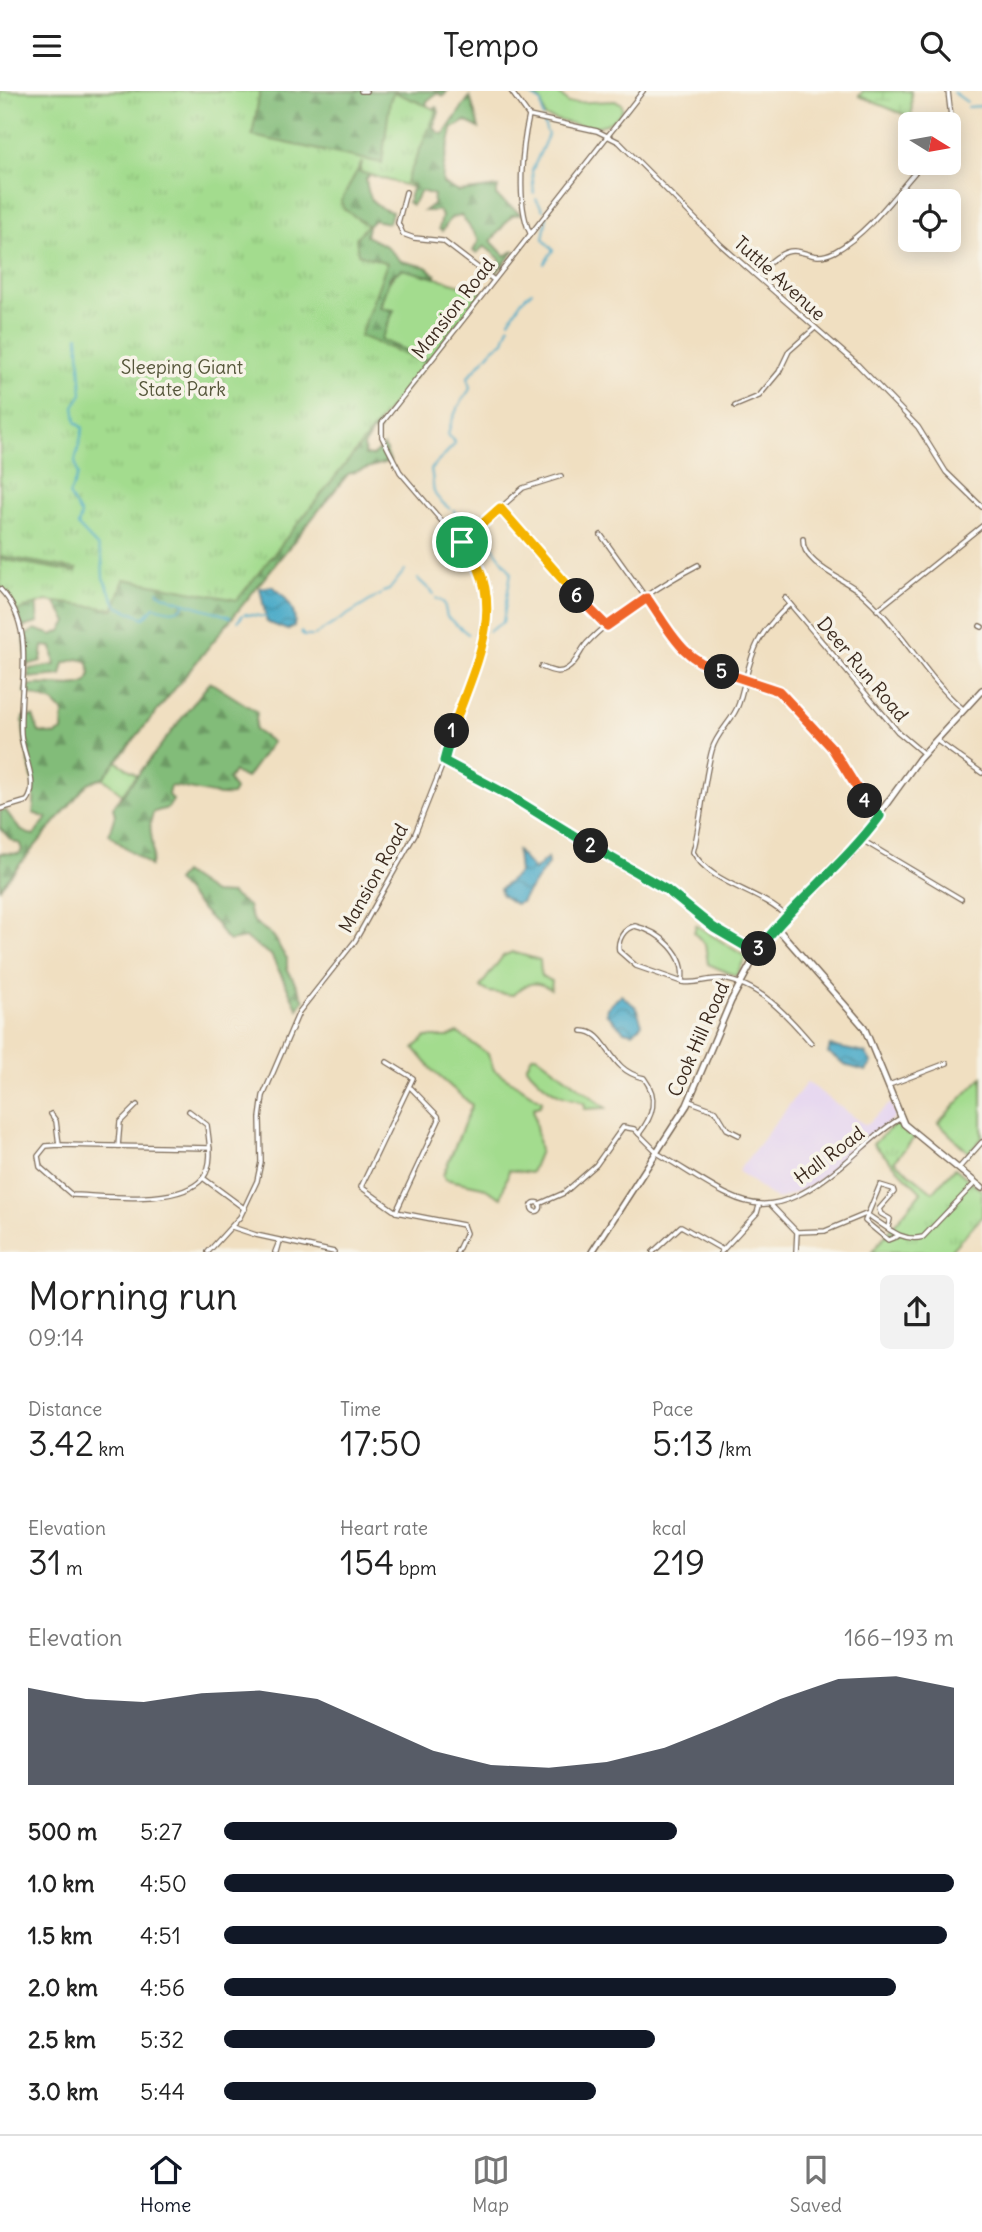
<!DOCTYPE html>
<html lang="en">
<head>
<meta charset="utf-8">
<style>
  body { margin:0; font-family:Delius,sans-serif; background:#f2f2f2; color:#222; height:100vh; display:flex; flex-direction:column; font-size:26px; white-space:nowrap }
  * { box-sizing:border-box; margin:0 }
  p { font-size:23px; color:#767676 }
  .icon { flex:none; width:38px; height:38px; fill:none; stroke:currentColor; stroke-width:2; stroke-linecap:round; stroke-linejoin:round }
  .map { position:relative; height:1161px; overflow:hidden }
  .drawer { display:flex; flex-direction:column; background:#fff; flex:1 }
  .drawer>* { flex:none }
  .needle { width:46px; rotate:101deg }
  .tools { position:absolute; left:898px; top:21px; display:grid; gap:14px }
  .tools a { display:grid; place-items:center; width:63px; height:63px; border-radius:10px; background:#fff; box-shadow:0 4px 18px #0003; font-size:35px }
  .pin { position:absolute; display:grid; place-items:center; width:60px; height:60px; color:#fff; margin:-30px; border:4px solid #fff; border-radius:50%; box-shadow:0 2px 7px #0007 }
  .km { position:absolute; width:35px; height:35px; margin:-18px; border-radius:50%; background:#222; color:#fff; font-size:19px; line-height:35px; text-align:center }
  .round { display:grid; place-items:center; flex:none; width:74px; height:74px; border-radius:10px; background:#f2f2f2 }
  .head { display:flex; align-items:center; justify-content:space-between; height:119px; padding:0 28px }
  h1 { font-size:38px; font-weight:600; line-height:52px }
  .figures { display:grid; grid-template-columns:repeat(3,1fr); gap:10px; height:119px; padding:7px 28px }
  .figures div { display:grid; align-content:center }
  .figures b { font-size:35px; font-weight:600 }
  .figures small { font-size:19px; font-weight:400 }
  .figures p { font-size:19px }
  .chart { height:196px; padding:14px 28px }
  .chart p { display:flex; justify-content:space-between }
  .chart svg { width:100%; height:126px; margin-top:7px; fill:#111827; opacity:.7 }
  ul { padding:0 28px; list-style:none; font-size:23px }
  li { display:grid; grid-template-columns:112px 84px 1fr; align-items:center; height:52px }
  li i { height:18px; border-radius:9px; background:#111827 }
  header { display:flex; justify-content:space-between; align-items:center; height:91px; padding:0 28px; background:#fff; font-size:32px; font-weight:600 }
  .tabs { display:flex; justify-content:space-around; align-items:center; height:98px; border-top:2px solid #e0e0e0; background:#fff; font-size:19px; color:#767676 }
  .tabs a { display:grid; justify-items:center; gap:4px }
  .tabs .active { color:#111827 }
  .map>svg:first-child { display:block }
</style>
</head>
<body>
<header><svg class="icon" aria-label="menu" viewBox="0 0 24 24"><path d="M4 6h16M4 12h16M4 18h16"/></svg>Tempo<svg class="icon" aria-label="search" viewBox="0 0 24 24"><circle cx="10" cy="10" r="6"/><path d="M15 15l6 6"/></svg></header>
<div class="map">
<svg width="982" height="1161" viewBox="0 0 982 1161">
  <defs>
    <pattern id="forest-firs" width="22" height="20" patternUnits="userSpaceOnUse" patternTransform="scale(1.75)"><rect width="22" height="20" fill="#82bc79"/><path d="M5 1l3.5 6h-7zM16 11l3.5 6h-7z" fill="#6c9963"/></pattern>
    <pattern id="wetland-marsh" width="20" height="14" patternUnits="userSpaceOnUse" patternTransform="scale(1.75)"><rect width="20" height="14" fill="#a3dc8e"/><path d="M1 5h8M5 5V1M11 12h8M15 12V8" fill="none" stroke="#8dbd7a"/></pattern>
    <pattern id="park-tufts" width="24" height="20" patternUnits="userSpaceOnUse" patternTransform="scale(1.75)"><rect width="24" height="20" fill="#a3dc8e"/><path d="M3 7l-1-3M5 7V3M7 7l1-3M15 17l-1-3M17 17v-4M19 17l1-3" fill="none" stroke="#8dbd7a"/></pattern>
    <pattern id="water-waves" width="16" height="10" patternUnits="userSpaceOnUse" patternTransform="scale(1.75)"><rect width="16" height="10" fill="#47a9c7"/><path d="M0 5q4-4 8 0t8 0" fill="none" stroke="#3c8aa1"/></pattern>
  </defs>
  <rect width="100%" height="100%" fill="#f7f3e8"/>
  <filter id="ink" filterUnits="userSpaceOnUse"><feTurbulence type="fractalNoise" baseFrequency=".0143" numOctaves="2"/><feDisplacementMap in="SourceGraphic" scale="14" xChannelSelector="R" yChannelSelector="G"/><feConvolveMatrix kernelMatrix="1 2 1 2 8 2 1 2 1" color-interpolation-filters="sRGB"/></filter>
  <filter id="wash" filterUnits="userSpaceOnUse"><feTurbulence type="fractalNoise" baseFrequency=".00686" numOctaves="4" result="noise"/><feDisplacementMap in="SourceGraphic" scale="28" xChannelSelector="R" yChannelSelector="G"/><feGaussianBlur stdDeviation="1.57" result="paint"/><feColorMatrix in="noise" values="0 0 0 0 0 0 0 0 0 0 0 0 0 0 0 0 0 1.4 0 .05"/><feComposite in="paint" operator="in"/></filter>
  <g filter="url(#wash)">
    <rect width="100%" height="100%" fill="#f0dfc1"/>
    <path fill="#e4d3f1" d="M807,991L865,1034L891,1012L896,1025L811,1095L777,1109L738,1080Z"/>
    <g fill="#a3dc8e" stroke="#6f8356" stroke-width="2">
      <path d="M534,0H557L568,12L615,10L621,12L623,18C607,47 572,32 545,26L541,10L532,3Z"/>
      <path d="M402,177L482,200L428,269L381,249C379,222 379,194 402,177Z"/>
      <path d="M116,670L137,684L122,703L103,687Z"/>
      <path d="M696,834L746,866L736,885L708,873L705,853L694,842Z"/>
      <path d="M512,861L540,869L541,885L552,890L551,898C534,889 527,891 513,904L489,901L480,896L503,865Z"/>
      <path d="M458,942L488,963L494,979L542,1010L540,1015L533,1017L540,1060L531,1082L509,1079L501,1107L482,1096L445,1088L443,1084L472,1014L434,981L414,957L426,946H448Z"/>
      <path d="M536,964L606,1017L584,1018L585,1013C576,1007 567,1008 558,1003C545,997 536,986 526,976L532,965Z"/>
      <path d="M982,986V1047L969,1062L938,1032Z"/>
    </g>
    <g fill="url(#forest-firs)" stroke="#5e734c" stroke-width="2">
      <path d="M0,0H447L444,5L437,2L427,10L426,17L432,19L437,16L439,21L433,36L439,42L444,43L470,5L479,37L465,30L452,38C450,51 440,82 443,93L459,101L498,96L496,105L521,123L512,124L491,150L505,165L515,159L494,185L501,172L499,167L484,155L477,162L473,160L479,149L461,124L451,127L442,140L439,138L442,125L439,120H424L433,113L434,104L421,100L412,114L408,111L413,95L408,92L371,82L366,88C368,107 373,116 392,121L389,132L374,129L368,135L366,145L386,155L401,170L426,176L436,184V187L402,178L390,186L379,217L394,219L381,249L428,269L379,329V340L372,341L364,355L365,364L372,365L384,355L390,370L348,383L103,687L88,692L0,797V762L19,763L22,759L20,753L11,749L0,737V721L5,719C15,730 17,742 34,744L47,727L33,722C39,690 21,658 23,626L33,625L39,641L55,644L62,640L63,621L53,611L24,601L26,595C45,587 104,611 87,570L77,568L64,572L61,584L29,587V578L55,574L52,556L43,555L41,570L27,574L24,546L35,538L52,544L61,540L67,531L54,509L36,510L38,532L23,536L12,508L0,493Z"/>
      <path d="M210,591L257,621L255,639L272,651L246,687L234,681L228,688L235,699L232,704C209,706 192,696 170,695L168,703L173,709L168,717L154,721C144,737 159,756 150,775C136,762 123,757 109,743L115,724L113,716Z"/>
      <path d="M183,782L213,802L231,803L248,815C251,834 259,833 272,844C279,850 278,858 287,867V877L304,909L298,918L271,864L245,847L229,850C222,845 221,838 215,832C201,819 189,804 176,790Z"/>
    </g>
    <path fill="url(#wetland-marsh)" stroke="#6f8356" stroke-width="2" d="M863,0H911L912,27L859,5Z"/>
    <g fill="url(#park-tufts)" stroke="#6f8356" stroke-width="2">
      <path d="M0,0H260L252,45L382,72L390,9L394,1L437,19L406,91L411,93V96L360,81L362,71L341,110L344,118L367,134L356,147L358,163L387,172L360,245L426,272L237,509L124,488L114,518L46,510L17,520L0,493V468L76,481L77,478L0,465Z"/>
      <path d="M897,1031L916,1045L894,1070L933,1101L955,1077L982,1100V1126L949,1161H872L921,1101L873,1053Z"/>
    </g>
    <g fill="url(#water-waves)" stroke="#416a72" stroke-width="2">
      <path d="M272,495C284,503 298,520 294,535L287,539L267,531L260,497Z"/>
      <path d="M517,760L534,779L547,767L548,773C539,787 529,797 521,811L515,813L502,804L500,798L519,782Z"/>
      <path d="M621,904L636,916L642,933L633,942L624,940L606,922L607,917Z"/>
      <path d="M830,955L865,962L872,972L866,980L848,975L828,962Z"/>
    </g>
    <g fill="none" stroke-linecap="round" stroke-linejoin="round">
      <g stroke="#47a9c7" stroke-width="2">
        <path d="M524,0L541,11L543,26"/>
        <path d="M953,1L967,11"/>
        <path d="M968,16L982,15"/>
        <path d="M534,103L532,80L548,44L543,30"/>
        <path d="M536,108L543,119"/>
        <path d="M544,173L553,159L543,148L547,125"/>
        <path d="M509,230L522,209L532,200"/>
        <path d="M78,245L82,303L74,315L76,331L83,337L75,370L78,384L69,404L81,424L78,435L98,456L102,467L103,487L117,515L144,527L154,516C165,518 177,525 185,512"/>
        <path d="M450,418C427,400 436,401 431,378L454,354L455,351L448,344C451,327 460,311 470,298L468,286L494,257L504,250L509,235"/>
        <path d="M454,420L468,435"/>
        <path d="M484,444L511,481L503,531L488,541"/>
        <path d="M418,488L434,503"/>
        <path d="M158,500C163,509 216,519 230,526"/>
        <path d="M383,501L389,499L405,479"/>
        <path d="M436,507L444,512L447,526L468,543"/>
        <path d="M245,523L266,526"/>
        <path d="M238,530L243,524"/>
        <path d="M301,541L304,545H312"/>
        <path d="M474,543L483,540"/>
        <path d="M315,544L381,503"/>
      </g>
    </g>
  </g>
  <g filter="url(#ink)">
    <g fill="none" stroke-linecap="round" stroke-linejoin="round">
      <g stroke="#7a6957" stroke-width="6">
        <g id="minor">
          <path d="M361,0H366"/>
          <path d="M511,0L529,25L597,40L619,51L721,154L857,273L918,336L946,381L982,416"/>
          <path d="M948,0L951,26L948,40"/>
          <path d="M529,25C522,55 516,113 530,142"/>
          <path d="M406,101L398,132L403,143L414,147L443,150L494,189"/>
          <path d="M757,185C799,136 802,177 834,161C869,142 897,101 923,72"/>
          <path d="M735,315L759,305L779,281L789,260L815,237"/>
          <path d="M500,417L607,535"/>
          <path d="M601,444L684,560L698,573L779,600L832,657L848,679L860,706L878,723"/>
          <path d="M803,448C801,472 844,488 860,501C898,532 923,584 963,618"/>
          <path d="M462,451L523,397L561,385"/>
          <path d="M0,498C38,538 18,594 21,643C22,662 40,694 27,710L0,718"/>
          <path d="M785,507L898,641L924,663"/>
          <path d="M877,519L982,435"/>
          <path d="M980,535L982,536"/>
          <path d="M541,576C551,579 558,584 567,578C577,572 579,561 587,552C611,526 665,491 698,474"/>
          <path d="M936,649L982,682"/>
          <path d="M444,670L510,705L659,794L714,837L757,862"/>
          <path d="M862,749L961,808"/>
          <path d="M787,826C760,799 711,794 693,761C702,727 703,692 712,659C716,642 734,629 739,612C753,563 750,550 790,513"/>
          <path d="M635,835C661,841 687,864 682,891L636,875L619,860C617,849 624,837 635,835Z"/>
          <path d="M682,891C695,894 707,887 721,888C758,891 789,926 811,952"/>
          <path d="M582,940C609,940 606,979 644,987C659,1007 653,1025 639,1043"/>
          <path d="M387,971L413,987L361,1096L396,1121L463,1134L466,1142L457,1161"/>
          <path d="M889,994L947,972"/>
          <path d="M689,1010L716,1020L727,1038L739,1044"/>
          <path d="M189,1020L207,1034C209,1050 214,1073 203,1087C180,1115 106,1105 72,1104L40,1076L38,1065L46,1055L59,1054L210,1057"/>
          <path d="M51,1023L56,1030L59,1054"/>
          <path d="M118,1055L120,1031L137,1014"/>
          <path d="M657,1062C741,1111 760,1143 846,1071C863,1057 881,1038 901,1027"/>
          <path d="M958,1078L982,1051"/>
          <path d="M203,1087L245,1118"/>
          <circle cx="536" cy="1116" r="4.5"/>
          <path d="M539,1113L564,1102L596,1074L623,1036L634,1038L657,1061"/>
          <path d="M771,1114L797,1141L825,1140L866,1123C885,1134 900,1152 923,1146L975,1092"/>
          <path d="M396,1121L439,1029L438,1025L411,997"/>
          <path d="M232,1136L256,1144L334,1161"/>
          <path d="M888,1136L890,1128L881,1123L879,1118L894,1101L893,1098L880,1094L865,1130L888,1149L898,1145"/>
          <path d="M208,1161L240,1126L257,1090L261,1071L260,1027L263,1005L299,921L355,850L415,743L444,670L487,536V512L474,468L400,381L382,346V332L643,0"/>
          <path d="M275,1161L279,1151"/>
          <path d="M277,1161L280,1150"/>
          <path d="M653,1161L681,1135L723,1159"/>
          <path d="M721,1161L757,1122L759,1115"/>
          <path d="M796,1161L797,1141"/>
        </g>
      </g>
      <g stroke="#7a6957" stroke-width="8">
        <g id="tertiary">
          <path d="M777,837L864,936L904,1033L982,1097"/>
          <path d="M592,1161L687,1014L731,910L757,862L807,803L848,766L919,668L982,599"/>
        </g>
      </g>
      <use href="#minor" stroke="#fff" stroke-width="3.5"/>
      <use href="#tertiary" stroke="#fff" stroke-width="5"/>
    </g>
  </g>
  <g fill="none" stroke-linecap="round" stroke-linejoin="round" filter="url(#ink)">
    <g stroke="#fff" stroke-width="14">
      <path id="split-1" d="M452,640C473,578 513,510 462,451"/>
    </g>
    <g stroke="#fff" stroke-width="14">
      <path id="split-2" d="M452,640L444,670L510,705L591,755"/>
    </g>
    <g stroke="#fff" stroke-width="14">
      <path id="split-3" d="M591,755L667,799L714,837L757,862L759,858"/>
    </g>
    <g stroke="#fff" stroke-width="14">
      <path id="split-4" d="M759,858C795,810 844,774 880,725L865,710"/>
    </g>
    <g stroke="#fff" stroke-width="14">
      <path id="split-5" d="M722,581L779,600L832,657L865,710"/>
    </g>
    <g stroke="#fff" stroke-width="14">
      <path id="split-6" d="M577,505L607,535L647,507C671,541 680,567 722,581"/>
    </g>
    <g stroke="#fff" stroke-width="14">
      <path id="split-7" d="M462,451L500,417L577,505"/>
    </g>
    <use href="#split-1" stroke="#f5b400" stroke-width="9"/>
    <use href="#split-2" stroke="#22a559" stroke-width="9"/>
    <use href="#split-3" stroke="#22a559" stroke-width="9"/>
    <use href="#split-4" stroke="#22a559" stroke-width="9"/>
    <use href="#split-5" stroke="#f0652b" stroke-width="9"/>
    <use href="#split-6" stroke="#f0652b" stroke-width="9"/>
    <use href="#split-7" stroke="#f5b400" stroke-width="9"/>
  </g>
  <g text-anchor="middle" stroke-width="7" stroke-linejoin="round" paint-order="stroke">
    <g font-size="19" fill="#3b2a1e" stroke="#f7f3e8">
      <text transform="translate(780 187) rotate(42)" y="7">Tuttle Avenue</text>
      <text transform="translate(453 217) rotate(-52)" y="7">Mansion Road</text>
      <text transform="translate(863 578) rotate(50)" y="7">Deer Run Road</text>
      <text transform="translate(373 787) rotate(-61)" y="7">Mansion Road</text>
      <text transform="translate(698 948) rotate(-66)" y="7">Cook Hill Road</text>
      <text transform="translate(829 1064) rotate(-37)" y="7">Hall Road</text>
    </g>
    <g font-size="19" fill="#55563a" stroke="#f7f3e8">
      <text x="182" y="283">Sleeping Giant<tspan x="182" dy="22">State Park</tspan></text>
    </g>
  </g>
</svg>
<div class="tools">
<a><svg class="needle" viewBox="-14 -14 28 28"><path d="M0-13l5 13h-10z" fill="#e53935"/><path d="M0 13l5-13h-10z" fill="#767676"/></svg></a>
<a><svg class="icon" aria-label="locate" viewBox="0 0 24 24"><circle cx="12" cy="12" r="6"/><path d="M12 2v4M12 18v4M2 12h4M18 12h4"/></svg></a>
</div>
<div class="pin" style="left:462px;top:451px;background:#1e9e55"><svg class="icon" aria-label="arrive" viewBox="0 0 24 24"><path d="M6 21V4h12l-3 4 3 4H6"/></svg></div>
<b class="km" style="left:452px;top:640px">1</b>
<b class="km" style="left:591px;top:755px">2</b>
<b class="km" style="left:759px;top:858px">3</b>
<b class="km" style="left:865px;top:710px">4</b>
<b class="km" style="left:722px;top:581px">5</b>
<b class="km" style="left:577px;top:505px">6</b>
</div>
<section class="drawer">
<div class="head"><div><h1>Morning run</h1><p>09:14</p></div><a class="round"><svg class="icon" aria-label="share" viewBox="0 0 24 24"><path d="M12 15V3M7 8l5-5 5 5M5 13v7h14v-7"/></svg></a></div>
<div class="figures">
<div><p>Distance</p><b>3.42<small> km</small></b></div>
<div><p>Time</p><b>17:50</b></div>
<div><p>Pace</p><b>5:13<small> /km</small></b></div>
</div>
<div class="figures">
<div><p>Elevation</p><b>31<small> m</small></b></div>
<div><p>Heart rate</p><b>154<small> bpm</small></b></div>
<div><p>kcal</p><b>219</b></div>
</div>
<div class="chart"><p><span>Elevation</span>166–193 m</p>
<svg viewBox="0 0 160 44" preserveAspectRatio="none"><path d="M0 44V10L10 14L20 15L30 12L40 11L50 14L60 23L70 32L80 37L90 38L100 36L110 31L120 23L130 14L140 7L150 6L160 10V44z"/></svg>
</div>
<ul>
<li><b>500 m</b>5:27<i style="width:62%"></i></li>
<li><b>1.0 km</b>4:50<i style="width:100%"></i></li>
<li><b>1.5 km</b>4:51<i style="width:99%"></i></li>
<li><b>2.0 km</b>4:56<i style="width:92%"></i></li>
<li><b>2.5 km</b>5:32<i style="width:59%"></i></li>
<li><b>3.0 km</b>5:44<i style="width:51%"></i></li>
</ul>
</section>
<nav class="tabs">
<a class="active"><svg class="icon" aria-label="home" viewBox="0 0 24 24"><path d="M3 11l9-7 9 7M6 9v11h12V9"/></svg>Home</a>
<a><svg class="icon" aria-label="map" viewBox="0 0 24 24"><path d="M3 6l6-2 6 2 6-2v14l-6 2-6-2-6 2zM9 4v14M15 6v14"/></svg>Map</a>
<a><svg class="icon" aria-label="saved" viewBox="0 0 24 24"><path d="M7 4h10v16l-5-4-5 4z"/></svg>Saved</a>
</nav>
</body>
</html>
